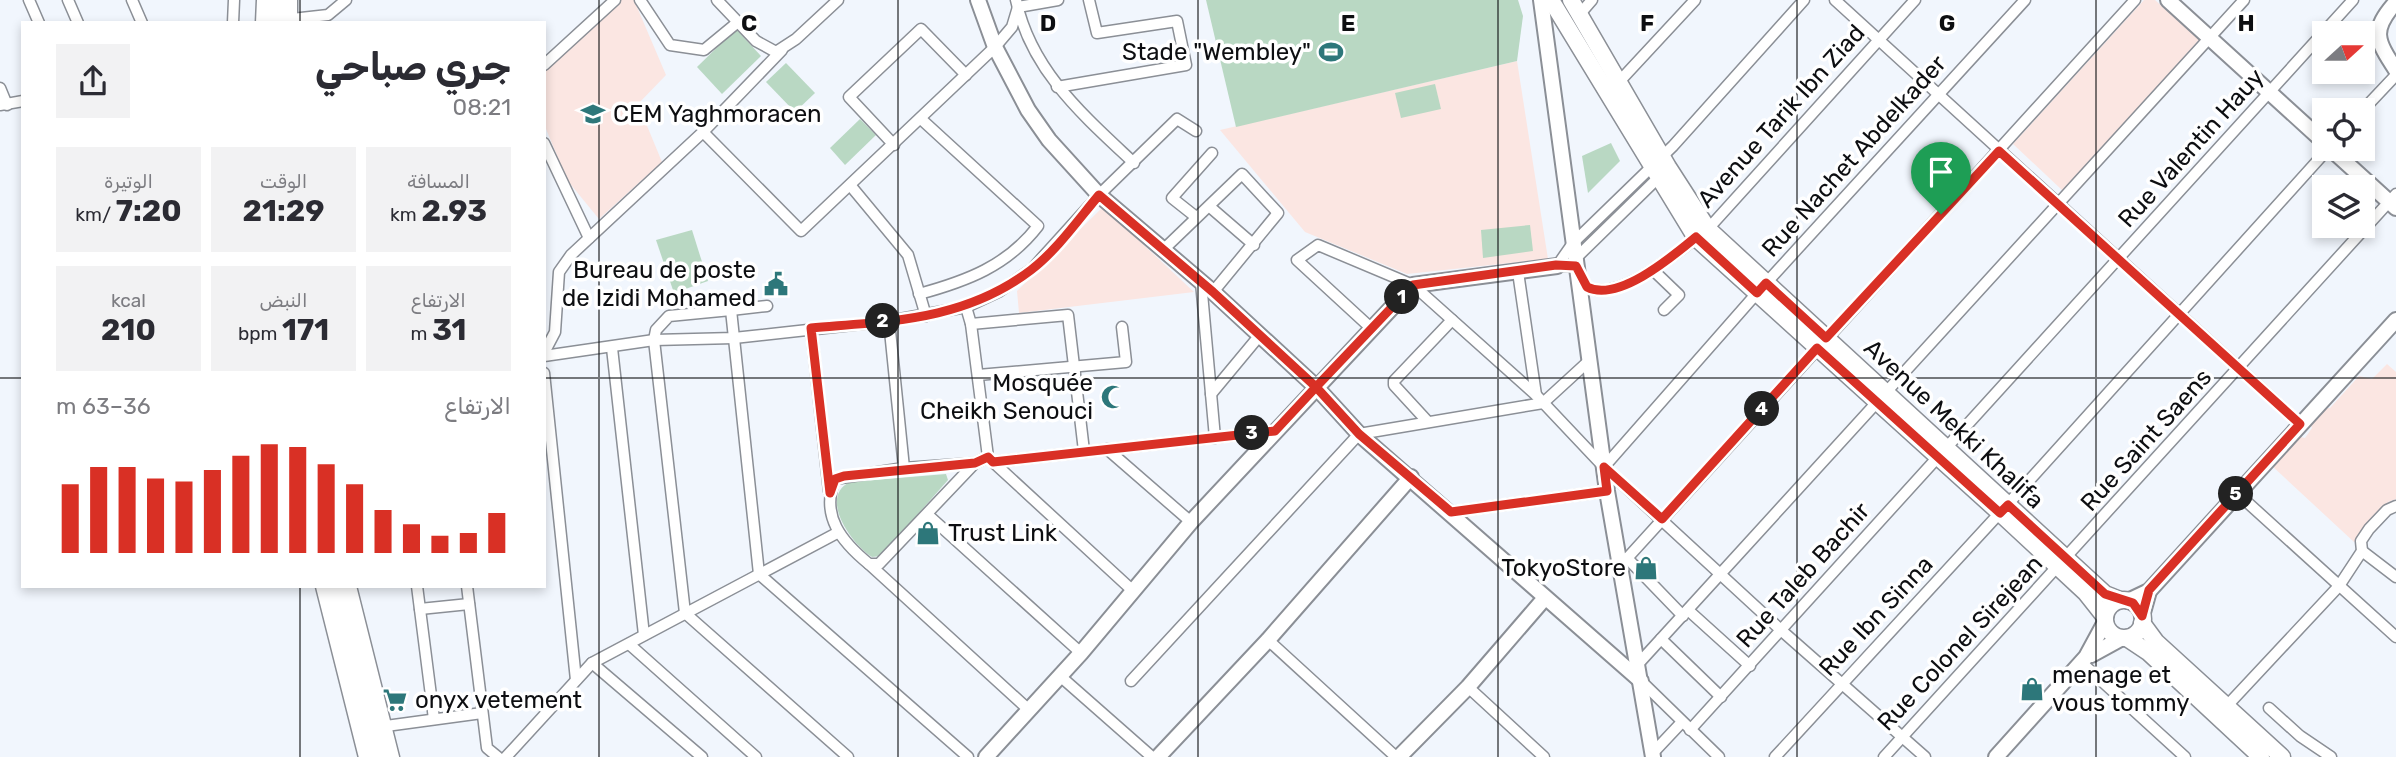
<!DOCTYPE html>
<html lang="ar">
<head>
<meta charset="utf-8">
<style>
  body { margin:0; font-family:Rubik,"Noto Naskh Arabic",sans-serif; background:#f2f2f3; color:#2b2b33; direction:rtl; height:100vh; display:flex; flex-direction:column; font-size:26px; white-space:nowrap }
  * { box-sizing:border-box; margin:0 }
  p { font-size:23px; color:#7c7c81 }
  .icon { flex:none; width:38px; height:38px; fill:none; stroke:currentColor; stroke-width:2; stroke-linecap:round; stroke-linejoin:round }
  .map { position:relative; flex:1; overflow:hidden; direction:ltr }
  .drawer { position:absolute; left:21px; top:21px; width:525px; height:567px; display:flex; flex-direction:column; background:#fff; border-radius:0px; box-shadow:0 4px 10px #0003; direction:rtl }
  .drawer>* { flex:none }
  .needle { width:46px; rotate:69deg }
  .tools { position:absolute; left:2312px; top:21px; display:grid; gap:14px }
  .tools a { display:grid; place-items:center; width:63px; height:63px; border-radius:0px; background:#fff; box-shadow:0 4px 10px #0003; font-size:35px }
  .pin { position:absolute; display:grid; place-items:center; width:60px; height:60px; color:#fff; margin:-72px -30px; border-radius:50% 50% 50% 0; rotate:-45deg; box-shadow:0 0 7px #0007 }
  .pin .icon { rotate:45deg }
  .km { position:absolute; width:35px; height:35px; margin:-18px; border-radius:50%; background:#222; color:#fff; font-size:19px; line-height:35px; text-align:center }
  .round { display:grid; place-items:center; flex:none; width:74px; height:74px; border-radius:0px; background:#f2f2f3 }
  .head { display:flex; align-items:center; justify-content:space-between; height:119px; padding:0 35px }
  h1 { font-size:38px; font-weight:700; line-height:52px }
  .stats { display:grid; grid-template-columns:repeat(3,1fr); gap:10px; height:119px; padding:7px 35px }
  .stats div { display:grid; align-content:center; border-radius:0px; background:#f2f2f3; text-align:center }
  .stats b { font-size:30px; font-weight:700 }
  .stats small { font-size:19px; font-weight:400 }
  .stats p { font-size:19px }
  .chart { height:196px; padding:14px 35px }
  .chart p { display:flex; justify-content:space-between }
  .chart svg { width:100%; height:126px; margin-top:7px; stroke:#d93025; stroke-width:6 }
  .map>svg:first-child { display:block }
</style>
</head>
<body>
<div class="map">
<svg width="2396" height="757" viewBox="0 0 2396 757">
  <rect width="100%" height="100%" fill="#f1f6fd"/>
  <g fill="#fbe6e2">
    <path d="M621,0H634L666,75L638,104L662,162L599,219L567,180L544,124V70Z"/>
    <path d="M2144,0H2155L2199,40L2063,191L2013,144Z"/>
    <path d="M1517,61L1548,259L1407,274L1305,232L1220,130Z"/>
    <path d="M1103,207L1194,292L1019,313L1017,291Z"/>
    <path d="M2387,364L2396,372V499L2388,502L2354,542L2271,465L2296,436L2305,438L2312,428L2310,423L2323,408H2330L2359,376L2372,379Z"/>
  </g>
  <g fill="#b9d8c3">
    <path d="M1206,0H1518L1523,16L1517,61L1236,127Z"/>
    <path d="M736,29L761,56L722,94L697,67Z"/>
    <path d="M786,63L815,93L795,112L766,82Z"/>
    <path d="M1435,84L1441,109L1401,118L1395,93Z"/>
    <path d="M860,119L876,135L845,165L830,148Z"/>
    <path d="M1611,143L1620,161L1588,193L1582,156Z"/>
    <path d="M1530,225L1533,251L1483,258L1481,230Z"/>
    <path d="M692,230L708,281L674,293L656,240Z"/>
    <path d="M946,474L948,480L881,556L872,557C852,545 818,497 850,482Z"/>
  </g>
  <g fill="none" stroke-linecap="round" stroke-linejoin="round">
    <g stroke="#8b8f96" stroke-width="13">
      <g id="street">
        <path d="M29,0L39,23"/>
        <path d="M68,0L78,23"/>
        <path d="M132,0L142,23"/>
        <path d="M640,0L670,45L704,50L738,22"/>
        <path d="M717,0L756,41L776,52L796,39L838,0"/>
        <path d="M1016,0C1031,71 1084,116 1134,163"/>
        <path d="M1835,0L2300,424"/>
        <path d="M1579,15L1592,0"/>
        <path d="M292,19L328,15L346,0"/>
        <path d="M292,22V0"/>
        <path d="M233,23L234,0"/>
        <path d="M544,65L615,0"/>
        <path d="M1617,84L1695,0"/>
        <path d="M1057,87L1186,65L1177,21L1097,33L1089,0"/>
        <path d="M0,88L7,105"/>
        <path d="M0,105L23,101"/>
        <path d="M2362,111L2396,75"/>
        <path d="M703,132L801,231L995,47L1012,27L1018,7L1058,0"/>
        <path d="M544,143L589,238"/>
        <path d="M894,145L849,97L921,29L966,75"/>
        <path d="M850,185L908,255L926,316"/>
        <path d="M1210,207L1254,245"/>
        <path d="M1196,217L1172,198L1212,153"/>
        <path d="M1708,229L1915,0"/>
        <path d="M1164,249L1242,174L1278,213L1213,292"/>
        <path d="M1576,258L1661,175"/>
        <path d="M1557,266L1573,243L1673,146L1804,0"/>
        <path d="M1557,266H1576L1587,287C1618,303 1672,256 1696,238"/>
        <path d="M1653,270L1679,295L1664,310"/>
        <path d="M1518,272L1536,395"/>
        <path d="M1201,282L1215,438"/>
        <path d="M919,294C967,281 1007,266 1038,226L921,119"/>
        <path d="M966,307L971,324L988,457"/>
        <path d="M731,310L767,306"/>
        <path d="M889,321L904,468"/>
        <path d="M971,324L1068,315L1084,451"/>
        <path d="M811,328L829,491"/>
        <path d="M1372,329L1297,260L1318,245L1413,285L1536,395L1604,467L1782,631L1925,757"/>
        <path d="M612,348L644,635"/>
        <path d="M544,353L555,332L559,272L571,255L703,132L782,50"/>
        <path d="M544,356L654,340L734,338L889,321L966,307L1000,291L1032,269L1099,195L1177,119L1196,131"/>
        <path d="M544,373L576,680"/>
        <path d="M978,375L1126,362L1122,327"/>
        <path d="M1211,394L1260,335"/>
        <path d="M1428,422L1394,385V381L1452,320"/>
        <path d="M1107,449L1191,522"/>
        <path d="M993,462L1132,590"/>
        <path d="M975,463L904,468L835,479C820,516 842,542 869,564H879L975,463L988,457L993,462L1274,431"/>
        <path d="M1604,467L1757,293L2025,0"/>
        <path d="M2237,493L2396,637"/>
        <path d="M1451,512L1607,491"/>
        <path d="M928,515L1081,653"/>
        <path d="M2362,551L2396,577"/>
        <path d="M1627,558L1683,616"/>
        <path d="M869,564L1029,710"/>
        <path d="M1621,565L2135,0"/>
        <path d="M351,586L394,757"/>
        <path d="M417,586L434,719"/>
        <path d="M467,586L487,748L498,757"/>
        <path d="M420,609L469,604"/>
        <path d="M1688,610L1750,666"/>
        <path d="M1661,639L1721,697"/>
        <path d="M1268,640L1396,757"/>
        <path d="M629,644L756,757"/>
        <path d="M592,663L702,757"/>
        <path d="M1639,663L2244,0"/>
        <path d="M2082,663L2185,757"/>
        <path d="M1060,676L1152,757"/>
        <path d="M1131,681L1359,434L1543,403L1591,359"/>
        <path d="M1641,681L1719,757"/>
        <path d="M1468,687L1544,757"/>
        <path d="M2269,708L2300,736L2331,757"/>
        <path d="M2224,709L2339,586L2362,551L2361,541L2369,529L2387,510L2396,506"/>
        <path d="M386,726L482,713"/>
        <path d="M1690,730L2353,0"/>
        <path d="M1651,755L1682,722"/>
        <path d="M506,757L592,663L837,533"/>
        <path d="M848,757L685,613L654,340L656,330L669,316L731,310L759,574L968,757"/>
        <path d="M1775,757L2008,504L2328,149"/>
        <path d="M1884,757L2396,194"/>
      </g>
    </g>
    <g stroke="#8b8f96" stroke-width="18">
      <g id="secondary">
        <path d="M978,0L995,47L1028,110L1049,140L1099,195L1213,292L1316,387L1359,434L1641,681"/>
        <path d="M1541,0L1607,491L1653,757"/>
        <path d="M2168,0L2324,142"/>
        <path d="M2396,2C2371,30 2376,40 2396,70"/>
        <path d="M2331,149L2396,208"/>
        <path d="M2128,601L2149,591L2396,320"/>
        <path d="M2142,616L2149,591"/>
        <path d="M2091,655L2122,638"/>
        <path d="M986,757L1081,653L1191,522L1413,285L1557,266"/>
        <path d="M1158,757L1268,640L1411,477"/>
        <path d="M1399,757L1468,687L1544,599"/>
        <path d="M1996,757L2086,657L2105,622"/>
      </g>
    </g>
    <g stroke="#8b8f96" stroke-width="19">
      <g id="primary">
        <path d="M1551,0L1696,238L2000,513L2086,593L2105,617"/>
        <path d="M1571,0L1668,167L1708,229L2105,594L2120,600"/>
        <circle cx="2124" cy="619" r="19"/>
        <path d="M2142,623L2156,642L2282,757"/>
        <path d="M2127,638L2148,652L2261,757"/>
      </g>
    </g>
    <g stroke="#8b8f96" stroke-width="21">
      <g id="highway">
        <path d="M265,23L266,0"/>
        <path d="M280,23V0"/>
        <path d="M325,586L368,757"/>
        <path d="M341,586L384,757"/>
      </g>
    </g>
    <use href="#street" stroke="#fff" stroke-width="10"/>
    <use href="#secondary" stroke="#fff" stroke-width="14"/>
    <use href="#primary" stroke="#fff" stroke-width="16"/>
    <use href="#highway" stroke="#fff" stroke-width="18"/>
  </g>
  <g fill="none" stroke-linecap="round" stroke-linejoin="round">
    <g stroke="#fff" stroke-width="14">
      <path id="route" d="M1941,214L1826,338L1766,283L1757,293L1696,237C1673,256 1618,303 1587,287L1576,266L1556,265L1413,285L1316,387L1213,292L1099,195C1078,220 1057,250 1031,270C964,321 890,321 811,328L830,493L835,479L844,476L975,463L988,457L993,462L1275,431L1316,387L1359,434L1451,512L1607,491L1604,467L1662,519L1817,348L2000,513L2008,505L2105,594L2133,603L2142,616L2149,590L2300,424L1999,151L1941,214"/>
    </g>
    <use href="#route" stroke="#d93025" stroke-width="9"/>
  </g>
  <path fill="none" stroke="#0d0e11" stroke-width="2" stroke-opacity="0.55" d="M300,0V23M599,0V757M898,0V757M1198,0V757M1498,0V757M1797,0V757M2096,0V757M0,378H23M544,378H2396M300,586V757"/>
  <defs>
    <g id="stadium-bare" transform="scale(1.89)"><path d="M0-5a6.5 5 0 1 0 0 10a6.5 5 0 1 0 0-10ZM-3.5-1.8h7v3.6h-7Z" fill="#2d777a" stroke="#fff" stroke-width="2.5" paint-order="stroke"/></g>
    <g id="school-bare" transform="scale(1.89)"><path d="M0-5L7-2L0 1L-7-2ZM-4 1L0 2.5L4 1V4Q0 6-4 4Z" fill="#2d777a" stroke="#fff" stroke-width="2.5" paint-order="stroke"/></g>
    <g id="civic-bare" transform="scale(1.89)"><path d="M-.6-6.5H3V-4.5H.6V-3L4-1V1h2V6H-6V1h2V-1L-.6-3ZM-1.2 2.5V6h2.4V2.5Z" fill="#2d777a" stroke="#fff" stroke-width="2.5" paint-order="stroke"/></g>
    <g id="mosque-bare" transform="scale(1.89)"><path d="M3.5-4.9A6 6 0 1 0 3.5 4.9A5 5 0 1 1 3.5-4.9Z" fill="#2d777a" stroke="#fff" stroke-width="2.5" paint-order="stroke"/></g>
    <g id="shop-bare" transform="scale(1.89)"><path d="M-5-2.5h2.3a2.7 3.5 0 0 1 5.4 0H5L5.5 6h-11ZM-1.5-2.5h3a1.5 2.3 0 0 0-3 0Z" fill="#2d777a" stroke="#fff" stroke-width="2.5" paint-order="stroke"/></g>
    <g id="supermarket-bare" transform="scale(1.89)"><path d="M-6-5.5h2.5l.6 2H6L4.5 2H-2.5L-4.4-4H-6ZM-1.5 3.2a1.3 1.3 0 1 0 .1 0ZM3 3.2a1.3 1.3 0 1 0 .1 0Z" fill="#2d777a" stroke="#fff" stroke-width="2.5" paint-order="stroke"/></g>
  </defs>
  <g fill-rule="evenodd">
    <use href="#stadium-bare" x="1331" y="52"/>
    <use href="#school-bare" x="593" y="114"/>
    <use href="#civic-bare" x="776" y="284"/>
    <use href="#mosque-bare" x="1113" y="397"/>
    <use href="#shop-bare" x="928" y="533"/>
    <use href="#shop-bare" x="1646" y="568"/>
    <use href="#shop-bare" x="2032" y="689"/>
    <use href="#supermarket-bare" x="395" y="700"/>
  </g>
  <g text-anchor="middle" stroke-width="7" stroke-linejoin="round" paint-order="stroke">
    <g font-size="24" fill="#0d0e11" stroke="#fff" text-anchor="end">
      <text x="1311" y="60">Stade "Wembley"</text>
      <text x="613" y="122" text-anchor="start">CEM Yaghmoracen</text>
      <text x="756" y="278">Bureau de poste<tspan x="756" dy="28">de Izidi Mohamed</tspan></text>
      <text x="1093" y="391">Mosquée<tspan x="1093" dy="28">Cheikh Senouci</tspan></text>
      <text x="948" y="541" text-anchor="start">Trust Link</text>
      <text x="1626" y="576">TokyoStore</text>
      <text x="2052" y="683" text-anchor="start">menage et<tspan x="2052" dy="28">vous tommy</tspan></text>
      <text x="415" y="708" text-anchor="start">onyx vetement</text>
    </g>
    <g font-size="24" fill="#0d0e11" stroke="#fff">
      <text transform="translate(1781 116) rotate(-48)" y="8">Avenue Tarik Ibn Ziad</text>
      <text transform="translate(2191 148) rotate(-48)" y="8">Rue Valentin Hauy</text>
      <text transform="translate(1854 156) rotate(-48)" y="8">Rue Nachet Abdelkader</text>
      <text transform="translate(1954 424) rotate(43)" y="8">Avenue Mekki Khalifa</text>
      <text transform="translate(2146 440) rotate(-48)" y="8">Rue Saint Saens</text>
      <text transform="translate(1803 575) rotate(-48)" y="8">Rue Taleb Bachir</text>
      <text transform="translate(1876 616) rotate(-47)" y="8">Rue Ibn Sinna</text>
      <text transform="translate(1960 643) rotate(-47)" y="8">Rue Colonel Sirejean</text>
    </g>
  </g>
  <g font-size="23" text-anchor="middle" font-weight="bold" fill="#0d0e11" stroke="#fff" stroke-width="7" stroke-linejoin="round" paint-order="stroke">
    <text x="749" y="31">C</text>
    <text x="1048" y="31">D</text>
    <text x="1348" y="31">E</text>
    <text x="1647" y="31">F</text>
    <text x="1947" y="31">G</text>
    <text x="2246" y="31">H</text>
  </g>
</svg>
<div class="tools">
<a><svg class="needle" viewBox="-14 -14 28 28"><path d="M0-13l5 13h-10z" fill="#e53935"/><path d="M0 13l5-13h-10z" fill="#7c7c81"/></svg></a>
<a><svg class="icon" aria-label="locate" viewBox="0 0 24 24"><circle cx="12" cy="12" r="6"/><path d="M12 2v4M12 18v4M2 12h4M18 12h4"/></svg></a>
<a><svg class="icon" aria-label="layers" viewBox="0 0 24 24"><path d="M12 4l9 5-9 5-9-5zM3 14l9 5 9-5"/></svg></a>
</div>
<div class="pin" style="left:1941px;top:214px;background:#1e9e55"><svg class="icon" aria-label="arrive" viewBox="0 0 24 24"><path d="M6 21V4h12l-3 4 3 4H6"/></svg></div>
<b class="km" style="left:1402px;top:297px">1</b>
<b class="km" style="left:883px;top:321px">2</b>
<b class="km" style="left:1252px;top:433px">3</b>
<b class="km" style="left:1762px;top:409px">4</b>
<b class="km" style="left:2236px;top:494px">5</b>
<section class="drawer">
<div class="head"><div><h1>جري صباحي</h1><p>08:21</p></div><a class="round"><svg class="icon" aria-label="share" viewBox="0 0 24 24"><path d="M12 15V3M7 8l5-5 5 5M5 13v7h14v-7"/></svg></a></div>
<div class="stats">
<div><p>المسافة</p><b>2.93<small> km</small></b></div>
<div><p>الوقت</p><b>21:29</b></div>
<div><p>الوتيرة</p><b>7:20<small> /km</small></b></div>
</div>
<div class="stats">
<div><p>الارتفاع</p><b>31<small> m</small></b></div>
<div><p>النبض</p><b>171<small> bpm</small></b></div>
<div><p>kcal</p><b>210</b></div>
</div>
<div class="chart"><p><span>الارتفاع</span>36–63 m</p>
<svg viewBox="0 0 160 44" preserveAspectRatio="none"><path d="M5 44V20M15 44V14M25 44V14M35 44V18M45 44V19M55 44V15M65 44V10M75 44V6M85 44V7M95 44V13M105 44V20M115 44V29M125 44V34M135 44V38M145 44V37M155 44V30"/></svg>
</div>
</section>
</div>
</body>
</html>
